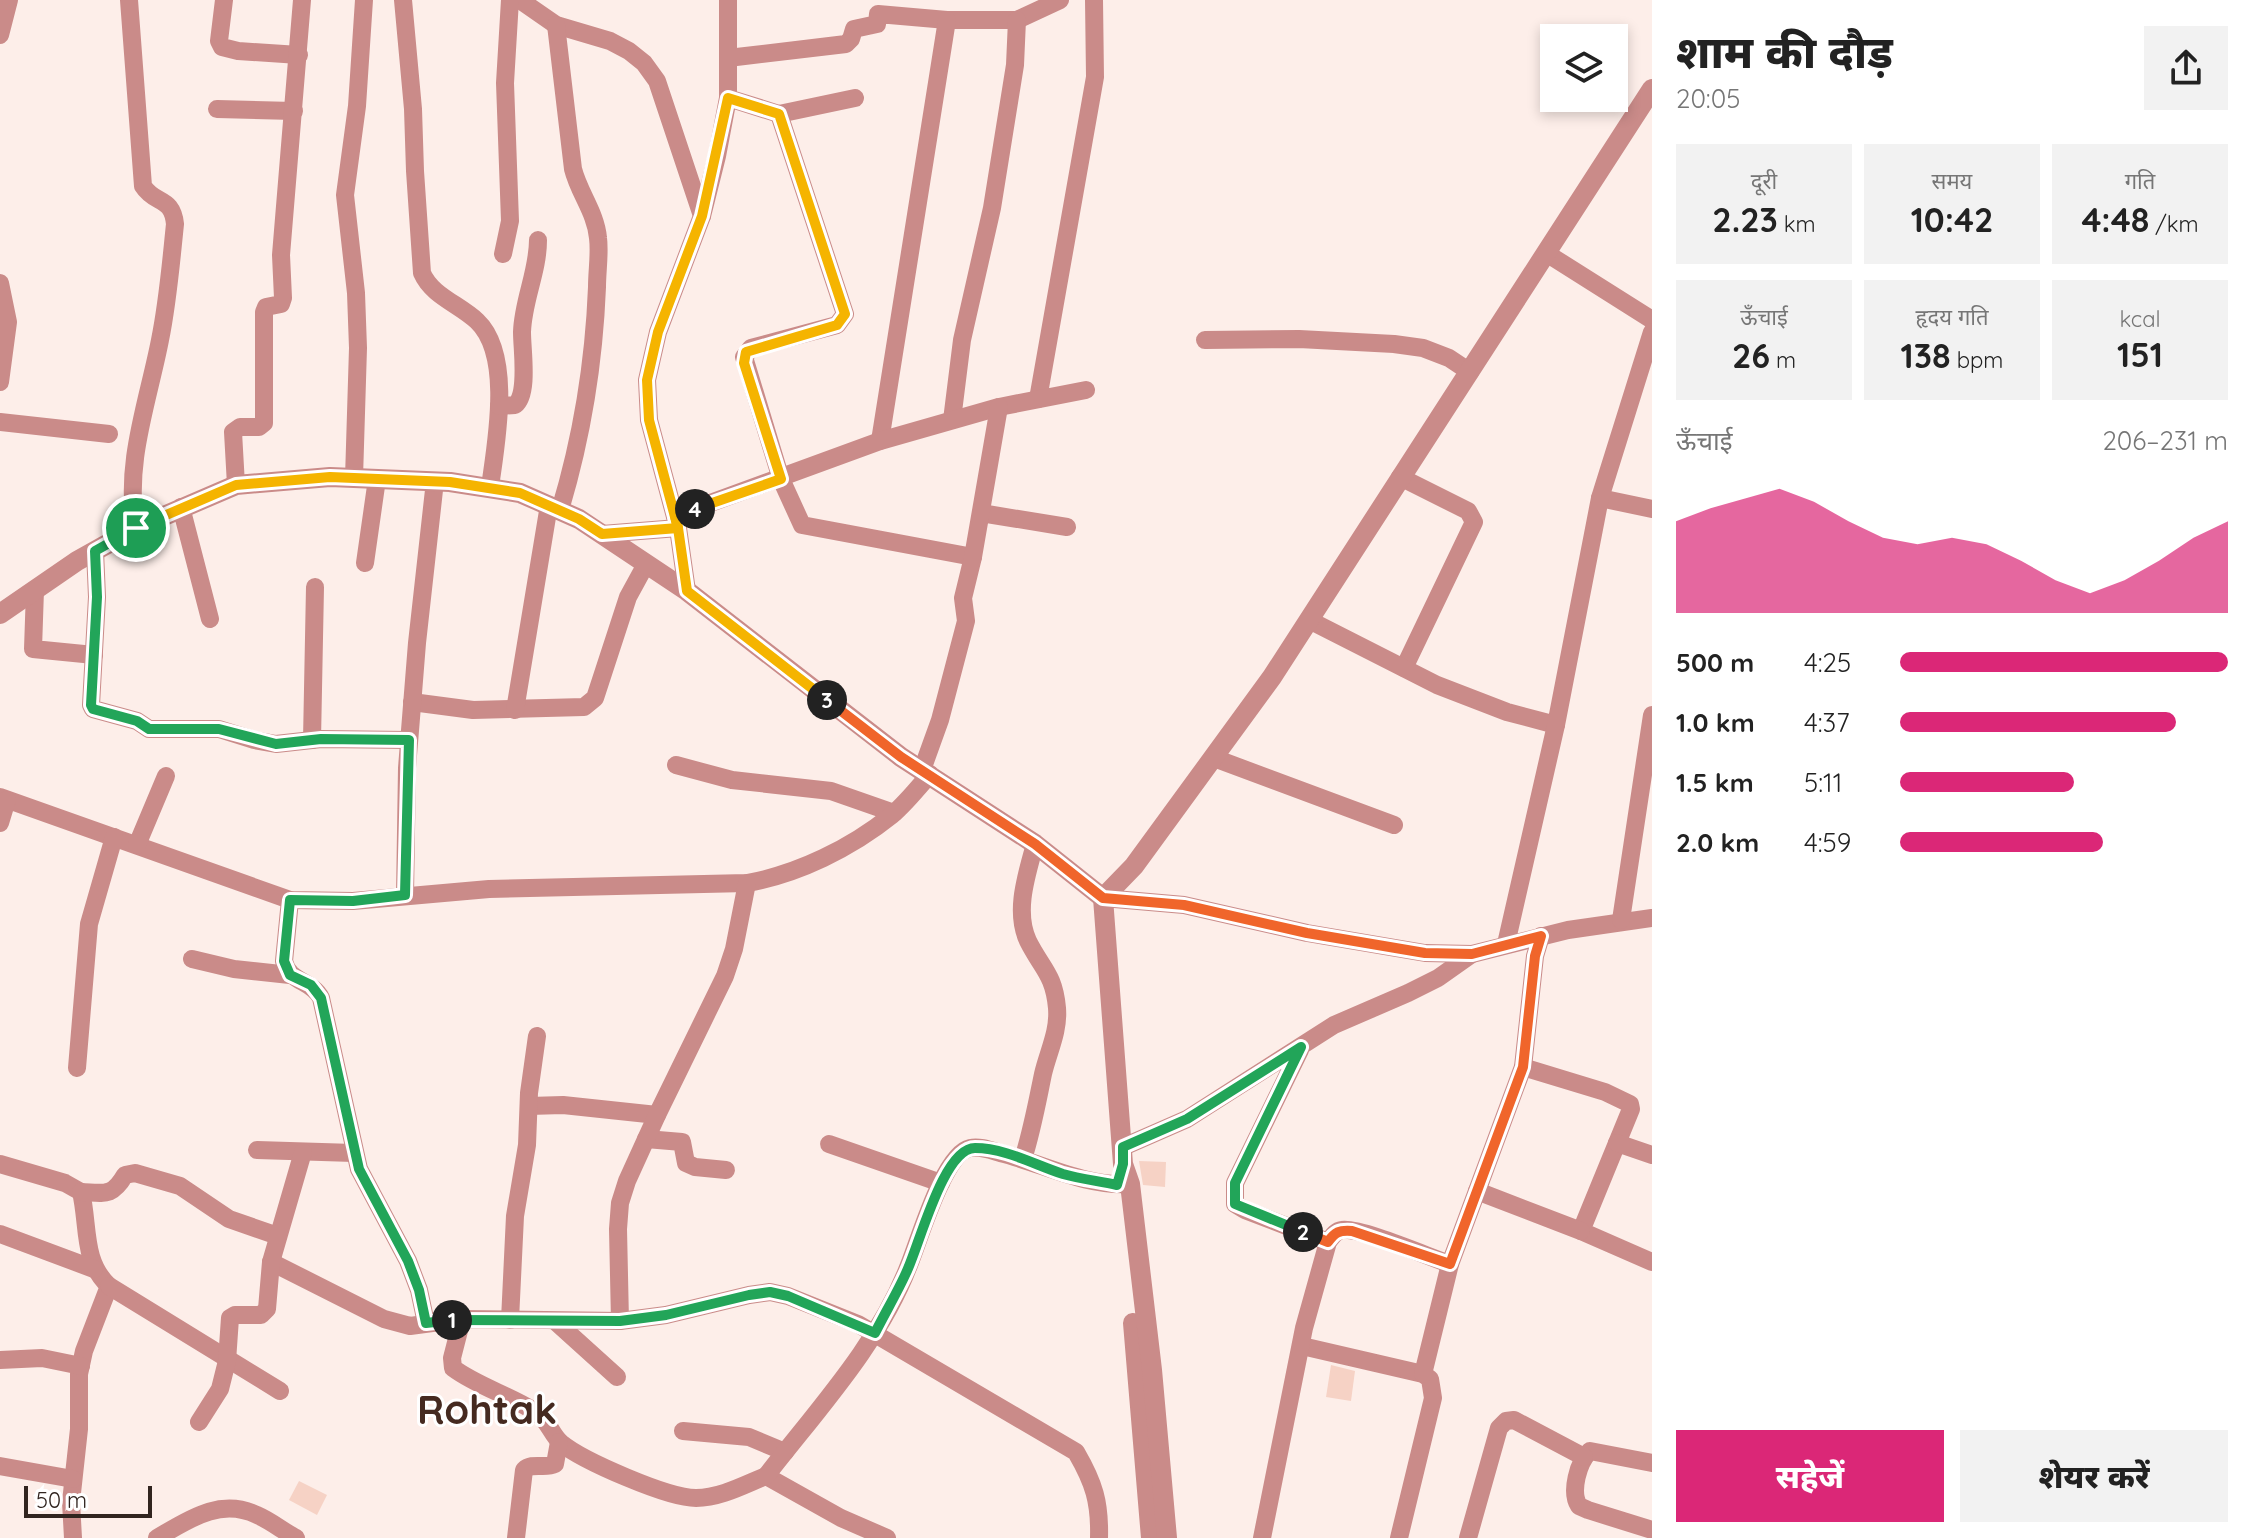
<!DOCTYPE html>
<html lang="hi">
<head>
<meta charset="utf-8">
<style>
  body { margin:0; font-family:Quicksand,"Noto Sans Devanagari",sans-serif; background:#f2f2f2; color:#222; height:100vh; display:flex; flex-direction:column; font-size:30px; white-space:nowrap }
  * { box-sizing:border-box; margin:0 }
  p { font-size:26px; color:#767676 }
  .icon { flex:none; width:44px; height:44px; fill:none; stroke:currentColor; stroke-width:2; stroke-linecap:round; stroke-linejoin:round }
  .map { position:relative; flex:1; overflow:hidden }
  .details { display:flex; flex-direction:column; background:#fff; width:600px }
  .details>* { flex:none }
  .controls { position:absolute; left:1540px; top:24px; display:grid; gap:16px }
  .controls a { display:grid; place-items:center; width:88px; height:88px; border-radius:0px; background:#fff; box-shadow:0 4px 12px #0003; font-size:40px }
  .scale { position:absolute; left:24px; bottom:20px; width:128px; box-sizing:border-box; padding-left:8px; border:4px solid #31241f; border-top:0; font-size:22px; line-height:28px; white-space:nowrap; color:#31241f; -webkit-text-stroke:6px #fff; paint-order:stroke }
  .pin { position:absolute; display:grid; place-items:center; width:68px; height:68px; color:#fff; margin:-34px; border:4px solid #fff; border-radius:50%; box-shadow:0 2px 8px #0007 }
  .km { position:absolute; width:40px; height:40px; margin:-20px; border-radius:50%; background:#222; color:#fff; font-size:22px; line-height:40px; text-align:center }
  .round { display:grid; place-items:center; flex:none; width:84px; height:84px; border-radius:0px; background:#f2f2f2 }
  .overview { display:flex; align-items:center; justify-content:space-between; height:136px; padding:0 24px }
  h1 { font-size:44px; font-weight:800; line-height:60px }
  .stats { display:grid; grid-template-columns:repeat(3,1fr); gap:12px; height:136px; padding:8px 24px }
  .stats div { display:grid; align-content:center; border-radius:0px; background:#f2f2f2; text-align:center }
  .stats b { font-size:34px; font-weight:800 }
  .stats small { font-size:22px; font-weight:400 }
  .stats p { font-size:22px }
  .chart { height:224px; padding:16px 24px }
  .chart p { display:flex; justify-content:space-between }
  .chart svg { width:100%; height:144px; margin-top:8px; fill:#db2777; opacity:.7 }
  .button { display:flex; gap:16px; margin-top:auto; padding:16px 24px }
  .button a { flex:1; height:92px; border-radius:0px; background:#db2777; color:#fff; font-size:32px; font-weight:800; line-height:92px; text-align:center }
  .button a+a { background:#f2f2f2; color:#222 }
  ul { padding:0 24px; list-style:none; font-size:26px }
  li { display:grid; grid-template-columns:128px 96px 1fr; align-items:center; height:60px }
  li i { height:20px; border-radius:10px; background:#db2777 }
  main { display:flex; flex:1; min-height:0 }
  .map>svg:first-child { display:block }
</style>
</head>
<body>
<main>
<div class="map">
<svg width="1652" height="1538" viewBox="0 0 1652 1538">
  <rect width="100%" height="100%" fill="#fdeee9"/>
  <g fill="#f6d2c5">
    <path d="M1139,1161L1166,1162L1165,1187L1143,1185Z"/>
    <path d="M1331,1365L1355,1371L1351,1401L1326,1397Z"/>
    <path d="M299,1481L327,1495L317,1515L289,1500Z"/>
  </g>
  <g fill="none" stroke-linecap="round" stroke-linejoin="round">
    <g stroke="#ca8b89" stroke-width="18">
      <path d="M129,0L143,186C155,205 172,196 175,224C171,262 168,301 160,340C148,402 124,464 136,528"/>
      <path d="M224,0L219,41L222,47L238,51L299,55"/>
      <path d="M403,0L413,109L415,171L422,273C432,296 459,304 477,321C513,355 496,443 490,487"/>
      <path d="M520,0L556,25L610,41L629,51L644,63L657,81L702,216"/>
      <path d="M556,25L573,169C579,193 596,213 598,238C600,253 597,271 597,287C594,363 582,437 560,510"/>
      <path d="M0,35L9,0"/>
      <path d="M728,58L846,44L851,39L854,29L877,24L878,14L947,20H1017L1060,0"/>
      <path d="M728,98L779,114L855,98"/>
      <path d="M217,109L294,111"/>
      <path d="M779,114L845,314L837,325L751,348L744,357L781,479L802,525L973,557"/>
      <path d="M1546,253L1652,320"/>
      <path d="M503,254L510,221L505,83L510,0"/>
      <path d="M0,283L8,322L0,382"/>
      <path d="M1205,340L1299,339L1394,344L1423,348L1449,358L1470,372"/>
      <path d="M1038,399L1095,77L1094,0"/>
      <path d="M499,406L515,405C529,394 522,351 522,332C523,300 538,272 538,240"/>
      <path d="M952,420L962,340L992,208L1015,65L1017,20"/>
      <path d="M0,422L109,434"/>
      <path d="M880,441L947,20"/>
      <path d="M1400,477L1468,511L1474,522L1404,668"/>
      <path d="M354,478L358,348L356,293L345,195L357,106L364,0"/>
      <path d="M236,485L233,432L240,427H259L264,423V312L266,307L281,304L283,298L281,255L302,0"/>
      <path d="M1600,498L1652,509"/>
      <path d="M181,507L210,619"/>
      <path d="M981,513L1067,527"/>
      <path d="M675,516L880,441L999,407L1086,390"/>
      <path d="M602,534L678,528"/>
      <path d="M95,551L97,597L91,705L93,709L137,721L149,729H219L254,740L276,744L321,739L409,740"/>
      <path d="M365,563L377,479"/>
      <path d="M35,590L33,649L94,655"/>
      <path d="M687,591L678,528L649,420L647,380L658,332L702,216L717,156L728,98V0"/>
      <path d="M1309,620L1437,685L1507,712L1556,725"/>
      <path d="M412,702L473,710L584,707L595,698L628,597L646,564"/>
      <path d="M515,710L549,505"/>
      <path d="M312,740L315,587"/>
      <path d="M1214,758L1394,825"/>
      <path d="M676,765L732,780L831,791L894,813"/>
      <path d="M922,770L940,720L966,621L963,598L973,557L999,407"/>
      <path d="M0,797L290,900L353,901L489,889L747,883C798,874 851,848 892,815C906,803 918,788 930,774"/>
      <path d="M0,823L7,800"/>
      <path d="M137,845L166,776"/>
      <path d="M405,895L407,768L417,643L435,481"/>
      <path d="M1103,898L1184,905L1307,933L1425,953L1472,954L1568,930L1652,918"/>
      <path d="M290,900L284,961C289,983 312,980 321,998L359,1169L408,1261L419,1290L426,1323"/>
      <path d="M1621,920L1652,715"/>
      <path d="M1506,944L1556,725L1600,498L1652,332"/>
      <path d="M192,959L234,969L290,975"/>
      <path d="M1300,1050L1235,1183V1204L1245,1210L1328,1242"/>
      <path d="M1523,1067L1605,1092L1630,1104L1631,1109L1581,1231L1652,1262"/>
      <path d="M77,1068L89,924L114,837"/>
      <path d="M529,1106L563,1105L657,1115"/>
      <path d="M646,1139L682,1142L686,1163L695,1167L726,1170"/>
      <path d="M1617,1143L1652,1155"/>
      <path d="M829,1144L941,1183"/>
      <path d="M1123,1147L1187,1119L1334,1025L1408,993L1438,978L1472,954"/>
      <path d="M257,1150L354,1153"/>
      <path d="M1023,1159C1032,1131 1037,1103 1043,1074C1048,1052 1059,1032 1057,1008C1054,974 1042,969 1028,941C1014,911 1027,874 1035,844"/>
      <path d="M0,1164L65,1183L81,1192C89,1226 82,1261 109,1286L84,1351L79,1374V1429L71,1502L73,1538"/>
      <path d="M1477,1191L1581,1231"/>
      <path d="M81,1192C105,1193 112,1197 125,1175L135,1173L180,1186L229,1219L278,1236"/>
      <path d="M0,1234L94,1269"/>
      <path d="M271,1262L384,1319L410,1326L462,1319L620,1321L666,1315L749,1295L770,1292L788,1296L858,1324L1076,1452C1094,1483 1100,1502 1099,1538"/>
      <path d="M109,1286L280,1391"/>
      <path d="M462,1319L452,1358L453,1368C477,1386 509,1395 534,1411C549,1420 550,1433 561,1443C583,1461 668,1498 696,1498C720,1498 744,1485 766,1476L841,1518L887,1538"/>
      <path d="M510,1320L515,1216L527,1145L529,1093L537,1036"/>
      <path d="M555,1321L617,1377"/>
      <path d="M620,1321L618,1229L620,1203L627,1181L657,1115L725,976L734,949L747,883"/>
      <path d="M1302,1346L1423,1374L1430,1379L1433,1398L1399,1538"/>
      <path d="M0,1360L42,1358L81,1366"/>
      <path d="M1423,1374L1450,1264L1523,1067L1535,956L1541,936"/>
      <path d="M199,1422L220,1389L227,1361L230,1318L235,1315H261L267,1309L271,1262L303,1152"/>
      <path d="M683,1431L749,1437L785,1452"/>
      <path d="M1652,1463L1590,1451C1578,1462 1570,1492 1579,1506L1588,1510L1652,1530"/>
      <path d="M0,1466L73,1479"/>
      <path d="M766,1476C817,1410 879,1344 909,1265C919,1241 944,1153 970,1148C980,1146 990,1150 1000,1153C1042,1163 1085,1187 1130,1184"/>
      <path d="M157,1538C188,1520 220,1497 257,1515C271,1521 283,1531 296,1538"/>
      <path d="M516,1538L524,1470C532,1462 545,1469 555,1464L559,1442"/>
      <path d="M1262,1538L1304,1328L1328,1242C1332,1237 1335,1231 1342,1230C1360,1227 1429,1257 1450,1264"/>
      <path d="M1468,1538L1499,1428L1506,1421L1514,1420L1584,1457"/>
    </g>
    <g stroke="#ca8b89" stroke-width="20">
      <path d="M0,614L77,561L136,528L236,485L330,477L450,482L520,493L579,519L687,591L901,757L1035,844L1103,898"/>
      <path d="M1133,1323L1151,1538"/>
      <path d="M1167,1538L1152,1370L1130,1184L1123,1164L1103,898L1134,866L1272,677L1652,89"/>
    </g>
  </g>
  <g fill="none" stroke-linecap="round" stroke-linejoin="round">
    <g stroke="#fff" stroke-width="16">
      <path id="split-1" d="M136,528L95,551L97,597L91,705L93,709L137,721L149,729H219L276,744L321,739L409,740L405,895L353,901L290,900L284,961L290,975L311,985L321,998L359,1169L408,1261L419,1290L426,1323L452,1320"/>
    </g>
    <g stroke="#fff" stroke-width="16">
      <path id="split-2" d="M452,1320L620,1321L666,1315L749,1295L770,1292L788,1296L875,1333C885,1313 897,1293 906,1273C919,1247 943,1148 975,1148C1005,1148 1035,1165 1063,1174C1080,1179 1099,1181 1117,1185L1123,1164V1147L1187,1119L1301,1047L1235,1183V1204L1303,1232"/>
    </g>
    <g stroke="#fff" stroke-width="16">
      <path id="split-3" d="M827,700L901,757L1035,844L1103,898L1184,905L1307,933L1425,953L1472,954L1541,936L1535,956L1523,1067L1450,1264L1352,1231C1339,1230 1335,1232 1328,1242L1303,1232"/>
    </g>
    <g stroke="#fff" stroke-width="16">
      <path id="split-4" d="M695,509L781,479L744,363L746,352L837,325L845,314L779,114L728,98L702,216L658,332L647,380L649,420L678,528L687,591L827,700"/>
    </g>
    <g stroke="#fff" stroke-width="16">
      <path id="split-5" d="M136,528L236,485L330,477L450,482L520,493L579,519L602,534L678,528L675,516L695,509"/>
    </g>
    <use href="#split-1" stroke="#22a559" stroke-width="10"/>
    <use href="#split-2" stroke="#22a559" stroke-width="10"/>
    <use href="#split-3" stroke="#f0652b" stroke-width="10"/>
    <use href="#split-4" stroke="#f5b400" stroke-width="10"/>
    <use href="#split-5" stroke="#f5b400" stroke-width="10"/>
  </g>
  <g text-anchor="middle" stroke-width="6" stroke-linejoin="round" paint-order="stroke">
    <g font-size="40" font-weight="bold" fill="#452a20" stroke="#fff">
      <text x="487" y="1424">Rohtak</text>
    </g>
  </g>
</svg>
<div class="controls">
<a><svg class="icon" aria-label="layers" viewBox="0 0 24 24"><path d="M12 4l9 5-9 5-9-5zM3 14l9 5 9-5"/></svg></a>
</div>
<div class="scale">50 m</div>
<div class="pin" style="left:136px;top:528px;background:#1e9e55"><svg class="icon" aria-label="arrive" viewBox="0 0 24 24"><path d="M6 21V4h12l-3 4 3 4H6"/></svg></div>
<b class="km" style="left:452px;top:1320px">1</b>
<b class="km" style="left:1303px;top:1232px">2</b>
<b class="km" style="left:827px;top:700px">3</b>
<b class="km" style="left:695px;top:509px">4</b>
</div>
<section class="details">
<div class="overview"><div><h1>शाम की दौड़</h1><p>20:05</p></div><a class="round"><svg class="icon" aria-label="share" viewBox="0 0 24 24"><path d="M12 15V3M7 8l5-5 5 5M5 13v7h14v-7"/></svg></a></div>
<div class="stats">
<div><p>दूरी</p><b>2.23<small> km</small></b></div>
<div><p>समय</p><b>10:42</b></div>
<div><p>गति</p><b>4:48<small> /km</small></b></div>
</div>
<div class="stats">
<div><p>ऊँचाई</p><b>26<small> m</small></b></div>
<div><p>हृदय गति</p><b>138<small> bpm</small></b></div>
<div><p>kcal</p><b>151</b></div>
</div>
<div class="chart"><p><span>ऊँचाई</span>206–231 m</p>
<svg viewBox="0 0 160 44" preserveAspectRatio="none"><path d="M0 44V16L10 12L20 9L30 6L40 10L50 16L60 21L70 23L80 21L90 23L100 28L110 34L120 38L130 34L140 28L150 21L160 16V44z"/></svg>
</div>
<ul>
<li><b>500 m</b>4:25<i style="width:100%"></i></li>
<li><b>1.0 km</b>4:37<i style="width:84%"></i></li>
<li><b>1.5 km</b>5:11<i style="width:53%"></i></li>
<li><b>2.0 km</b>4:59<i style="width:62%"></i></li>
</ul>
<div class="button"><a>सहेजें</a><a>शेयर करें</a></div>
</section>
</main>
</body>
</html>
